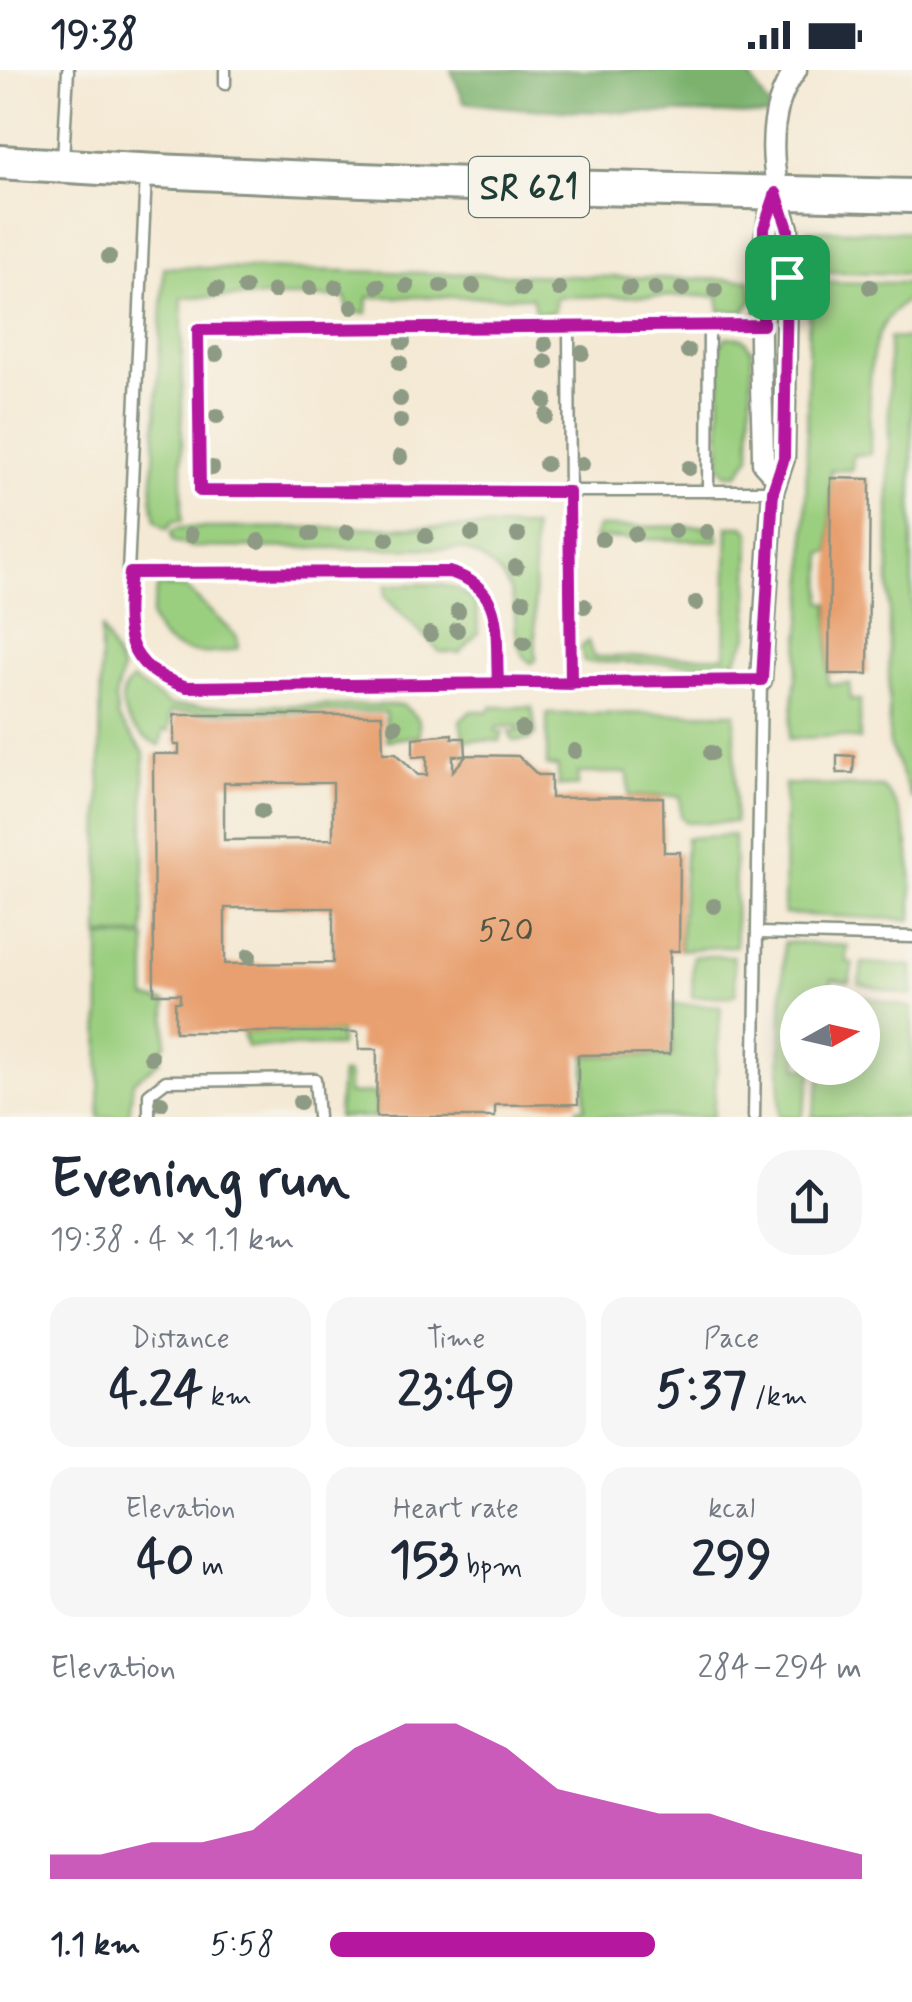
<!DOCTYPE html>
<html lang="en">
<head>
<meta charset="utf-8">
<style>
  body { margin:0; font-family:Mynerve,sans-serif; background:#f6f6f7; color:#1f2937; height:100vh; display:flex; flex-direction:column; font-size:38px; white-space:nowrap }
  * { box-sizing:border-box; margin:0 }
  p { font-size:32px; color:#747a83 }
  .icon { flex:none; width:55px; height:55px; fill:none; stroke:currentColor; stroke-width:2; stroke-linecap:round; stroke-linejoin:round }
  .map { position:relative; height:1047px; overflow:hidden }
  .panel { display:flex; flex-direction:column; background:#fff; flex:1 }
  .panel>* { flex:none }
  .needle { width:65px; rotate:82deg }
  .fabs { position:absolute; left:780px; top:915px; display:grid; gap:20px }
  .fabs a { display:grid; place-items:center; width:100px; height:100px; border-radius:50%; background:#fff; box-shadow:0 5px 25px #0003; font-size:50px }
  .pin { position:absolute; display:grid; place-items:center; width:85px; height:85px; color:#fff; margin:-42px; border-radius:20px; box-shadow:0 5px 15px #0006 }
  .round { display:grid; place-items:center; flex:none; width:105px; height:105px; border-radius:40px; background:#f6f6f7 }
  .head { display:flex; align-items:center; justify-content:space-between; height:170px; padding:0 50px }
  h1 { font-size:55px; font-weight:700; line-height:75px }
  .stats { display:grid; grid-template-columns:repeat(3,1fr); gap:15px; height:170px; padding:10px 50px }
  .stats div { display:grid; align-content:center; border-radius:25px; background:#f6f6f7; text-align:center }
  .stats b { font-size:50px; font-weight:700 }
  .stats small { font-size:28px; font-weight:400 }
  .stats p { font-size:28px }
  .chart { height:280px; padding:20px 50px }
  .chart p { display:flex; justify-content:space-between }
  .chart svg { width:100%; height:180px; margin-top:10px; fill:#b5179e; opacity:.7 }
  ul { padding:0 50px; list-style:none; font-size:32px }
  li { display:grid; grid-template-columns:160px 120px 1fr; align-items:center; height:75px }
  li i { height:25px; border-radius:12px; background:#b5179e }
  .status { display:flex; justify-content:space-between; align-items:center; height:70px; padding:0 50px; background:#fff; direction:ltr }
  .status svg { height:28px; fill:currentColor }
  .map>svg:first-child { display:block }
</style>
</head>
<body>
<div class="status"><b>19:38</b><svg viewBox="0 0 49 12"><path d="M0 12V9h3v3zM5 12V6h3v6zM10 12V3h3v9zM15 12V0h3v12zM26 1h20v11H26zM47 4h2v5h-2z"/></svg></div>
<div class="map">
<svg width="912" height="1047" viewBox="0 0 912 1047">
  <rect width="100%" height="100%" fill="#f7f3e8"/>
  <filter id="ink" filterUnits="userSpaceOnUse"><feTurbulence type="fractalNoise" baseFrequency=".01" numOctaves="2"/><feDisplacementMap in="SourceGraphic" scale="20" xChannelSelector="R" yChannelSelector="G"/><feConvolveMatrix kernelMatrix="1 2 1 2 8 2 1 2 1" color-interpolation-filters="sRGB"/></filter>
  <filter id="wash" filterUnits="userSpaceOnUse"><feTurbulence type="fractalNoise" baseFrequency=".0048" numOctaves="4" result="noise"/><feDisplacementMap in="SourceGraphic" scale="40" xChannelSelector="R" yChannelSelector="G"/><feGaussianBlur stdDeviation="2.25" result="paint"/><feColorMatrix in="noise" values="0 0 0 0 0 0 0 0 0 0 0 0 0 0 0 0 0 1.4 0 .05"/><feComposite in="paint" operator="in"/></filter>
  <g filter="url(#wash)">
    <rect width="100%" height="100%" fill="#f4e9d4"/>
    <g fill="#9bcf80" stroke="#5d865a" stroke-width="2.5">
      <path d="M808,160L912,162V204L800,201Z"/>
      <path d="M164,197L750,210L753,229L744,241H720L718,226L556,227L554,242L536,243L532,227H368L367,243H349L345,227H182V451H173L167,459L156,451L152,428Z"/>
      <path d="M815,212L912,213V227C857,257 872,330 870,384L853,385L852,400H831L830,482L823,483L822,532L829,533L828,614H850V630H860V670L839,666L789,669L805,523L809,215Z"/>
      <path d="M726,267L743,268L752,281L750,386L738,404H726L720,395V276Z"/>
      <path d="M889,268L912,269V730L889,673Z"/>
      <path d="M715,456L719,471L594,468L598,457Z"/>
      <path d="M728,456H744L750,462L748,567L736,589L721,594L584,592L581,577L588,571L593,587L725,586Z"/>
      <path d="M533,457L536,590L531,593C496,567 544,514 463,479L190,477L173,471L171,462L177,458Z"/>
      <path d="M386,515C418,515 457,506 477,536L478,563L460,583L440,582L385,527Z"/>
      <path d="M158,516L186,518L237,567L238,578C206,589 158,585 151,545Z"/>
      <path d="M101,557L122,600L115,629L118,648L144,683V865H99Z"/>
      <path d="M132,610L171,636L403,635L419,650V666L387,670L385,642H170L169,661H163L160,675C134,668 107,631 132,610Z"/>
      <path d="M491,637H532L536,663L528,670L513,671L509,662H518L517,656L496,657V662H503L500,671L464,670L460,651L471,641H489Z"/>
      <path d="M735,643V752L687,753L681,746L680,726H629L628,703H578V716H558V697L547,696V644Z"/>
      <path d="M785,714L882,717C912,743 912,806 912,850L784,844Z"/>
      <path d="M734,765L736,876L680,880L686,768Z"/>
      <path d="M100,867L146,868V928L166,932V974L160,980V991L133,1012L129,1047H99Z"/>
      <path d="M784,872L848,876L846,891L853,894L849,912L832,909L827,932H798V998H813L802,1047H779Z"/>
      <path d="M693,886H733L736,923L732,926L692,927Z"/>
      <path d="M862,893L912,896V926L859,914Z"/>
      <path d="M840,921L912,938V1047H812L823,998H862V932H838Z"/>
      <path d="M673,934L721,936L713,1047H574L577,1039L585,1038V986H672Z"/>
      <path d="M243,962H340V976L247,977Z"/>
      <path d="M341,1004H348V1024L376,1023V1047H338Z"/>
    </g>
    <path fill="#7cb26e" stroke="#4e7851" stroke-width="2.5" d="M451,0H746L775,46C671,39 567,47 464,32Z"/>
    <g id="blocks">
      <g fill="#e8a06f" fill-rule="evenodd">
        <path d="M831,408L870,409L868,604H829Z"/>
        <path d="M174,645H382L383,683H396L418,705H427V686L413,687V668L452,664V668H465L466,686H453V701L467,685L518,686L538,705H551V728L663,727L664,782H680L679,881H670V984L578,985V1034L495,1035V1047H376L377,979H359L358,962H175V932H180V924H154L153,684H179V675H174ZM224,713H333V769L224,770ZM225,838H333V893L225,894Z"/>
        <path d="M837,685L854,686L853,703H837Z"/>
      </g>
    </g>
  </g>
  <g filter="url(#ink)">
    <use href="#blocks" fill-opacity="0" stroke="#8a9384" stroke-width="2.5"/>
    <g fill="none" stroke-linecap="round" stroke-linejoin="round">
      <g stroke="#8a9384" stroke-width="15">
        <g id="service">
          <path d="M225,0V14"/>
          <path d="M63,90L68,0"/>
          <path d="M146,104L126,547C133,587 148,605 187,617L761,610L754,1047"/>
          <path d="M762,255L198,260L200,421H773"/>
          <path d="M569,256L571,614"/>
          <path d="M708,421L709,255"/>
          <path d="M130,503L449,502C506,518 495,562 499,612"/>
          <path d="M758,863L912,867"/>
          <path d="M149,1047V1024L166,1011L315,1009L318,1047"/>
        </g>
      </g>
      <g stroke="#8a9384" stroke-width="25">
        <g id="minor">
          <path d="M775,406L763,393C763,313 750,196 776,123"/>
          <path d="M761,610L773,421L784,388L788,159C772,110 762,44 796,0"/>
        </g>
      </g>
      <g stroke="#8a9384" stroke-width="38">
        <path id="primary" d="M0,92C304,111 608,119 912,126"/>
      </g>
      <use href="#service" stroke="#fff" stroke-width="10"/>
      <use href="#minor" stroke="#fff" stroke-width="20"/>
      <use href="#primary" stroke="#fff" stroke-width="32"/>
    </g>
    <g fill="#8d9a84">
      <circle cx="109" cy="187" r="8"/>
      <circle cx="378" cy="216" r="8"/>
      <circle cx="407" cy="216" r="8"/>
      <circle cx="441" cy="216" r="8"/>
      <circle cx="473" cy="216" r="8"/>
      <circle cx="336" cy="217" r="8"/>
      <circle cx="870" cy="217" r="8"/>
      <circle cx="245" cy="218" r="8"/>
      <circle cx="310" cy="218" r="8"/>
      <circle cx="629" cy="218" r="8"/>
      <circle cx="217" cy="219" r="8"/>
      <circle cx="522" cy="219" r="8"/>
      <circle cx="559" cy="219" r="8"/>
      <circle cx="655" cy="219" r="8"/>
      <circle cx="682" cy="219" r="8"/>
      <circle cx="715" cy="220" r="8"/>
      <circle cx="274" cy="221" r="8"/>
      <circle cx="352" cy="237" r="8"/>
      <circle cx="403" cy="272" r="8"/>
      <circle cx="545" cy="274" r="8"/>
      <circle cx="688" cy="281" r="8"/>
      <circle cx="582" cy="283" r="8"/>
      <circle cx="216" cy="284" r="8"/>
      <circle cx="546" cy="292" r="8"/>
      <circle cx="400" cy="293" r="8"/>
      <circle cx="400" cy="329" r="8"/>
      <circle cx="545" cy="331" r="8"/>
      <circle cx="217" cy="346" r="8"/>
      <circle cx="546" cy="346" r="8"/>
      <circle cx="400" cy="351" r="8"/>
      <circle cx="400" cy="387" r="8"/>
      <circle cx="546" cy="394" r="8"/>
      <circle cx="582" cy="394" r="8"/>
      <circle cx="212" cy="398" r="8"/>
      <circle cx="689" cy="398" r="8"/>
      <circle cx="675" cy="461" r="8"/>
      <circle cx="347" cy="462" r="8"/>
      <circle cx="707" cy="462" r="8"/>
      <circle cx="311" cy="464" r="8"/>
      <circle cx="472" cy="464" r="8"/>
      <circle cx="635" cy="464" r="8"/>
      <circle cx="191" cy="465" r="8"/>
      <circle cx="518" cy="465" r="8"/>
      <circle cx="426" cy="466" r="8"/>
      <circle cx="387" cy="469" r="8"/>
      <circle cx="602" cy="469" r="8"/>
      <circle cx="259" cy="471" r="8"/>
      <circle cx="516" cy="497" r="8"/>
      <circle cx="523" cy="531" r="8"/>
      <circle cx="696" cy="533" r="8"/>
      <circle cx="584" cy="536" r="8"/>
      <circle cx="458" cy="541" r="8"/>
      <circle cx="457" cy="560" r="8"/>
      <circle cx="430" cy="564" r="8"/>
      <circle cx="524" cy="573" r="8"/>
      <circle cx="395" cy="656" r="8"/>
      <circle cx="522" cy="659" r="8"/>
      <circle cx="575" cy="681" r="8"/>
      <circle cx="711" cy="683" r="8"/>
      <circle cx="262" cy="741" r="8"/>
      <circle cx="714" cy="836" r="8"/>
      <circle cx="249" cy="886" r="8"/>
      <circle cx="151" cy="987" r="8"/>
      <circle cx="300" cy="1032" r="8"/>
      <circle cx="161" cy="1033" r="8"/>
    </g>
  </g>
  <g fill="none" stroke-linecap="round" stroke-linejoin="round" filter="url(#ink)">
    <g stroke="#fff" stroke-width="20">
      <path id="route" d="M787,207L788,159L776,123L764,158L763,255L198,260L200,421L569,422L571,614L498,612C495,562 506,518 449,502L130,503C124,562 123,597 187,617C379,613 570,614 762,610L773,421L784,388L787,207"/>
    </g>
    <use href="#route" stroke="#b5179e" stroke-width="12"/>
  </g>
  <g text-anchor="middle" stroke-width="8" stroke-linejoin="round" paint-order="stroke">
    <g font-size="32" fill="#515643">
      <text x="506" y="870">520</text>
    </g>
    <rect fill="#f7f3e8" stroke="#60746a" stroke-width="2.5" x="469" y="87" width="120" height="60" rx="8"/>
    <g font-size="35" font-weight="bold" fill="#1f3d34">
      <text x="529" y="129">SR 621</text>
    </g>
  </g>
</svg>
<div class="fabs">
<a><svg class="needle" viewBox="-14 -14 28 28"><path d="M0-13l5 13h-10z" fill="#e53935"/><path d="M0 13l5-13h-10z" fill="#747a83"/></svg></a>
</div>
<div class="pin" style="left:787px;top:207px;background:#1e9e55"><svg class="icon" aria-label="arrive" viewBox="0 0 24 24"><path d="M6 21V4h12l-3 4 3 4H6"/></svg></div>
</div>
<section class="panel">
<div class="head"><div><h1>Evening run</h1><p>19:38 · 4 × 1.1 km</p></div><a class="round"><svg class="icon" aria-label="share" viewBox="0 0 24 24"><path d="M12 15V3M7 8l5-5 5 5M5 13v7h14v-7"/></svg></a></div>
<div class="stats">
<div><p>Distance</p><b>4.24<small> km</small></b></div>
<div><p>Time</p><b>23:49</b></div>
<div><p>Pace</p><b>5:37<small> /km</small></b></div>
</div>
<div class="stats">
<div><p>Elevation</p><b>40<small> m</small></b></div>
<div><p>Heart rate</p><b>153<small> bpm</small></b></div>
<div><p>kcal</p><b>299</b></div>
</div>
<div class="chart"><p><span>Elevation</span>284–294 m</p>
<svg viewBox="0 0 160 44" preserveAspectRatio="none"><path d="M0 44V38L10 38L20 35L30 35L40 32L50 22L60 12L70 6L80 6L90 12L100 22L110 25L120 28L130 28L140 32L150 35L160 38V44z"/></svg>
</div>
<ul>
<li><b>1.1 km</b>5:58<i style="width:61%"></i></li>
</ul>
</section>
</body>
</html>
